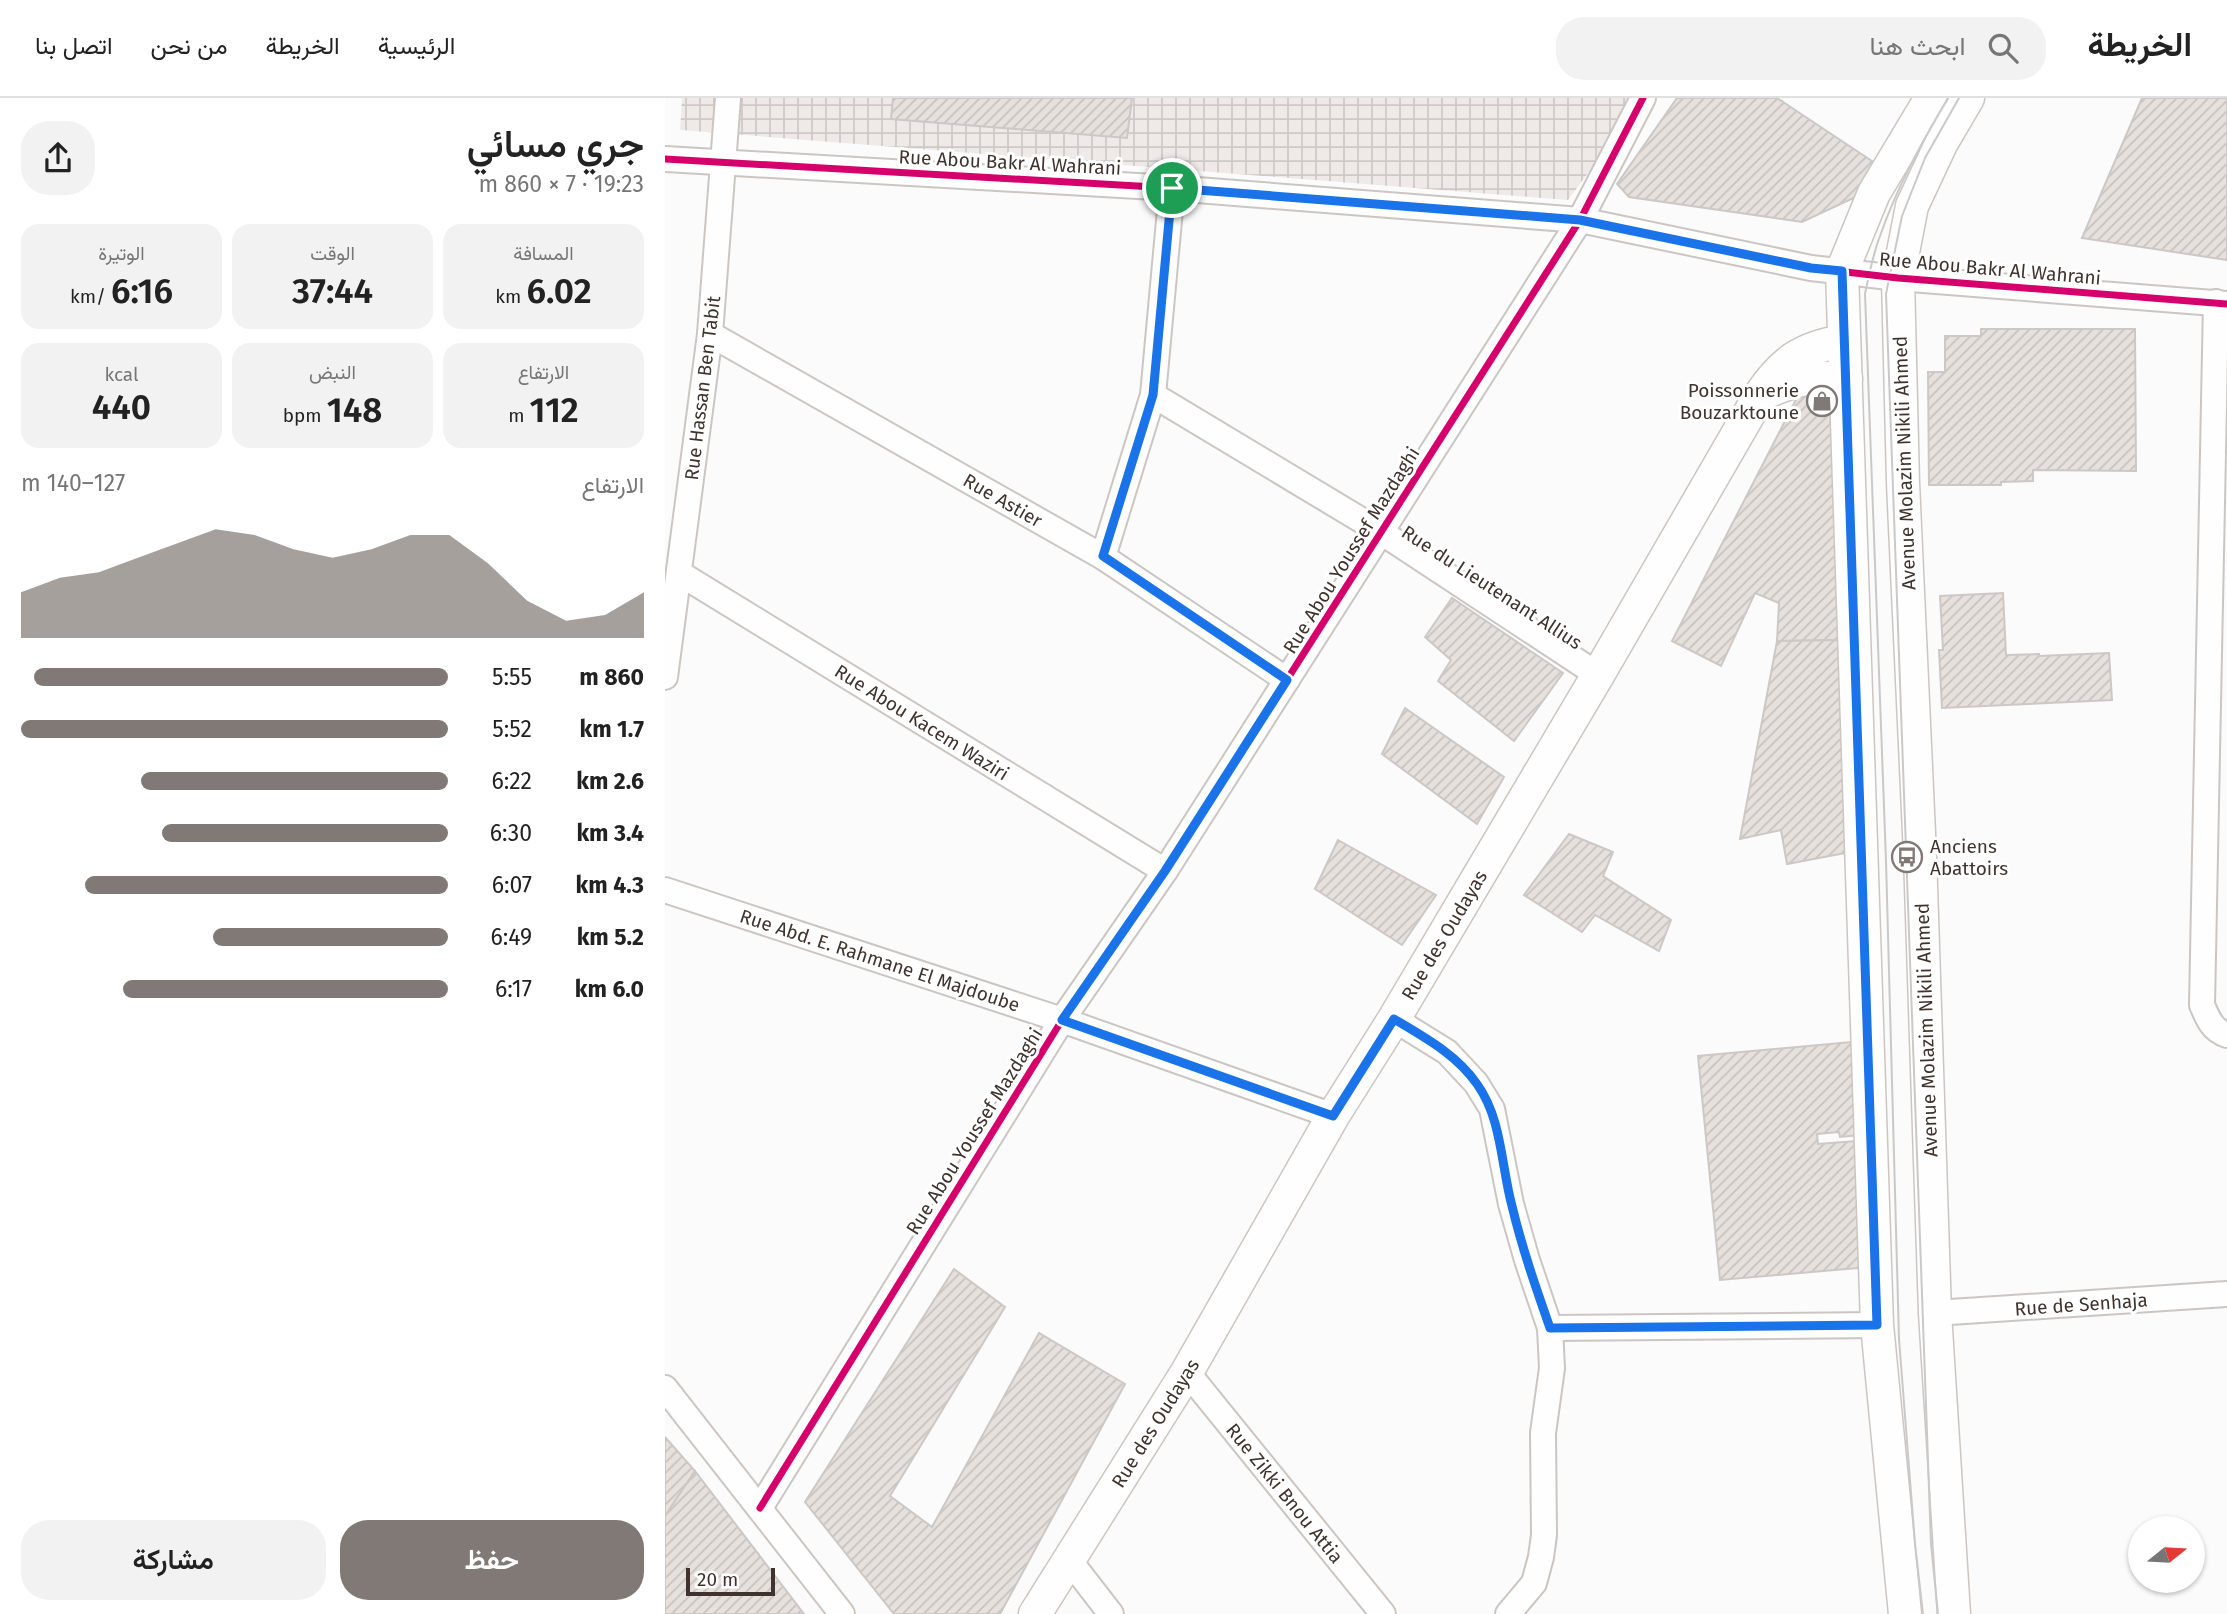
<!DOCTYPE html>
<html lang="ar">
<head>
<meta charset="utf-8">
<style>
  body { margin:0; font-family:"Fira Sans",Vazirmatn,sans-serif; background:#f2f2f2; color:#222; direction:rtl; height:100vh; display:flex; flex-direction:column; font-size:26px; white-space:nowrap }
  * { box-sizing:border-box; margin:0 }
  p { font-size:23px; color:#767676 }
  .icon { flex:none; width:38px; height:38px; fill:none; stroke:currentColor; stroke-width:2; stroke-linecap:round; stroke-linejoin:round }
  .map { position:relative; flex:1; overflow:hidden; direction:ltr }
  .drawer { display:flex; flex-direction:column; background:#fff; width:665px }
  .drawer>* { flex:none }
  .needle { width:46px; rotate:72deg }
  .fabs { position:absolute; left:1463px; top:1418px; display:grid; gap:14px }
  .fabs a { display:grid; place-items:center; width:77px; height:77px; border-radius:50%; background:#fff; box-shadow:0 2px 5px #0004; font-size:35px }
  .scale { position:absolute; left:21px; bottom:18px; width:89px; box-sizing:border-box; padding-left:7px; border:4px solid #40332d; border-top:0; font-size:19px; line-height:24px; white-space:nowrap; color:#40332d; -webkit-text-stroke:5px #fff; paint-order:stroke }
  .pin { position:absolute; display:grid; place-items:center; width:60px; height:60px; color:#fff; margin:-30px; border:4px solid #fff; border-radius:50%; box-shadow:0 2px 7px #0007 }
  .round { display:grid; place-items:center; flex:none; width:74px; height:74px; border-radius:28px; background:#f2f2f2 }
  .summary { display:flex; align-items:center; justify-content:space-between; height:119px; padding:0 21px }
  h1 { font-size:38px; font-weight:600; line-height:52px }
  .figures { display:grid; grid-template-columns:repeat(3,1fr); gap:10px; height:119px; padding:7px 21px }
  .figures div { display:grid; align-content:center; border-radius:18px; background:#f2f2f2; text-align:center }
  .figures b { font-size:35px; font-weight:600 }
  .figures small { font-size:19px; font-weight:400 }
  .figures p { font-size:19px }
  .chart { height:196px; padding:14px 21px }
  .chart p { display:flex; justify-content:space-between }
  .chart svg { width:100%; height:126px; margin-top:7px; fill:#817975; opacity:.7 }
  .primary-button { display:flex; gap:14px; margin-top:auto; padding:14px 21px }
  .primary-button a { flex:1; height:80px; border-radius:28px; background:#817975; color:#fff; font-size:28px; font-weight:600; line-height:80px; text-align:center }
  .primary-button a+a { background:#f2f2f2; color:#222 }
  ul { padding:0 21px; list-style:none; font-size:23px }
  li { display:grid; grid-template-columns:112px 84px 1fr; align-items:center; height:52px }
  li i { height:18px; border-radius:9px; background:#817975 }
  header { display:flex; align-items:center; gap:42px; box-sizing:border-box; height:98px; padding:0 35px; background:#fff; border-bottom:2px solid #e0e0e0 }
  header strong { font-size:33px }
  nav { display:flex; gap:38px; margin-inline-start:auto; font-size:24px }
  .search { width:490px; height:63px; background:#f2f2f2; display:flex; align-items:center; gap:18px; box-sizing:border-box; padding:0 24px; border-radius:28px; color:#767676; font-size:26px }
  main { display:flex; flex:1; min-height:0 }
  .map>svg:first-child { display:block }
</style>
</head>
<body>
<header>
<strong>الخريطة</strong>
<div class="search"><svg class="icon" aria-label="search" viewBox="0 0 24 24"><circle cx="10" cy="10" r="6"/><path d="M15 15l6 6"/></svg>ابحث هنا</div>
<nav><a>الرئيسية</a><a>الخريطة</a><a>من نحن</a><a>اتصل بنا</a></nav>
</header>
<main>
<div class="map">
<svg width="1562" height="1516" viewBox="0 0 1562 1516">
  <defs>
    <pattern id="industrial-grid" width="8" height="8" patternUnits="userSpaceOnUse" patternTransform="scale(1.75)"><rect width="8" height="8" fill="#efeae7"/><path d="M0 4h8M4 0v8" fill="none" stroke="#cec9c6"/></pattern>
    <pattern id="building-hatch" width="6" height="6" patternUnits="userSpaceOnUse" patternTransform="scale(1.75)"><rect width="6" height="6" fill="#e7e1dd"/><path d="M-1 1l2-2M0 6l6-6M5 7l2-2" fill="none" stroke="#c7c2be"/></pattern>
  </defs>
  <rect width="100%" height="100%" fill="#fbfbfb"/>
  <path fill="url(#industrial-grid)" d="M17,0H979L903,102L15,32Z"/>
  <g fill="url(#building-hatch)" stroke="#cdc8c5" stroke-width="2">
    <path d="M228,0H467L462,40L226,21Z"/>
    <path d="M1012,0H1112L1210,65L1195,97L1137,124L964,99L952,86Z"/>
    <path d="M1477,0H1562V162L1417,140Z"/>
    <path d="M1316,231H1470L1471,373L1368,372V383L1336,384V387H1264L1263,274H1280V238H1316Z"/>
    <path d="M1138,288L1171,297L1174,542L1112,543L1114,505L1090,495L1056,568L1007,543Z"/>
    <path d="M1338,495L1341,557L1374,556V558L1444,555L1447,602L1277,610L1274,552H1278L1275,498Z"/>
    <path d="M787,500L898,575L849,643L773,583L786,562L760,539Z"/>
    <path d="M1174,542L1186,754L1122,766L1116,732L1075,741L1112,543Z"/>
    <path d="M740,610L839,679L812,726L717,656Z"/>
    <path d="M904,736L948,754L938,778L1006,822L994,853L930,817L917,834L859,797Z"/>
    <path d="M673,742L771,797L737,847L650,791Z"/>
    <path d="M1186,944L1195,1037L1175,1039L1174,1034L1152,1036L1153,1046L1191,1043L1204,1169L1055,1182L1033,958Z"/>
    <path d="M289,1171L340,1209L225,1398L267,1429L374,1235L460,1286L335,1516H229L140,1404Z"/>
    <path d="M0,1339L30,1373L0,1418Z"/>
    <path d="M30,1373L139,1516H0V1418Z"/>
  </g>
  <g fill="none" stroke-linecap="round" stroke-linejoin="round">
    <g stroke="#ccc6c2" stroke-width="28">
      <g id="minor">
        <path d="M0,61L507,90L915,122L1146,170L1233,180L1562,206"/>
        <path d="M1551,204L1537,907C1543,921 1547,932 1562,937"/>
        <path d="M45,236L438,459L622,582"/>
        <path d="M488,297L716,434L933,577"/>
        <path d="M438,459L488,297L507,90"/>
        <path d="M14,475L500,773"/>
        <path d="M0,579L45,236L63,0"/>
        <path d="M0,792L397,922L668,1018"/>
        <path d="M729,921L782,954L811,985L827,1011L846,1106L862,1162L885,1230L887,1270L878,1335L879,1437L876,1459L869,1485L843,1516"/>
        <path d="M1270,1215L1562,1196"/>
        <path d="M885,1230L1212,1227"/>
        <path d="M522,1274L718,1516"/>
        <path d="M0,1290L177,1516"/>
        <path d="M95,1410L397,922L500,773L915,122L978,0"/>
        <path d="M405,1463L446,1516"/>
      </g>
    </g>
    <g stroke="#ccc6c2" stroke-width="35">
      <g id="tertiary">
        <path d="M1099,295C1130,282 1147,277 1181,281"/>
        <path d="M370,1516L522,1274L668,1018L729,921L933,577L1095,297C1118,263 1138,249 1179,243"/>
        <path d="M1240,1516L1212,1227L1177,173L1209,95L1266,0"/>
        <path d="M1289,1516L1270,1215L1255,757L1238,385L1233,180L1247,108L1276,46L1303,0"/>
      </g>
    </g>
    <use href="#minor" stroke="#fefefe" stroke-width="24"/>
    <use href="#tertiary" stroke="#fefefe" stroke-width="32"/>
    <g stroke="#cac9c8" stroke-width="2">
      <path d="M1258,1516L1250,1446L1234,1241L1221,763L1200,196C1204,177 1208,156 1215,138C1232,89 1257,44 1283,0"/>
      <path d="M1273,1516L1266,1446L1221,196L1237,118L1260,60L1294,0"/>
    </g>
    <g stroke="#fff" stroke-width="11">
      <g id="cycleway">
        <path d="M0,61L507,90L915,122L1146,170L1233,180L1562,206"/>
        <path d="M95,1410L397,922L500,773L915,122L978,0"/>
      </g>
    </g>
    <use href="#cycleway" stroke="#d6006c" stroke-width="7"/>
  </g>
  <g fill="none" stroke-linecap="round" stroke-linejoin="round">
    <g stroke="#fff" stroke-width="14">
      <path id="route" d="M507,90L915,122L1146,170L1177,173L1212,1227L885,1230C871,1190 857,1150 847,1108C836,1067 837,1021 812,986C791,956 759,939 729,921L668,1018L397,922L500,773L622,582L438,458L488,297Z"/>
    </g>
    <use href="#route" stroke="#1a73e8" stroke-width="9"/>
  </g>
  <defs>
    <g id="shop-ring" transform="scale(1.575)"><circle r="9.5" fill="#fff" stroke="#817975" stroke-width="1.5"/><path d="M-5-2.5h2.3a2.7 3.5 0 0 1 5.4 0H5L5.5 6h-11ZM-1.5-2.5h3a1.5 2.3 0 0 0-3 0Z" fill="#817975"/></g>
    <g id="bus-ring" transform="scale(1.575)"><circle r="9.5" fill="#fff" stroke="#817975" stroke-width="1.5"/><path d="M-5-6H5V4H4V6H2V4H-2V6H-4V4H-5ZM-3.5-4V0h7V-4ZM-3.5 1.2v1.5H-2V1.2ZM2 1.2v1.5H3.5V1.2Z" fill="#817975"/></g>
  </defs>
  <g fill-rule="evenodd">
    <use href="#shop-ring" x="1157" y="303"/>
    <use href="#bus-ring" x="1242" y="759"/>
  </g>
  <g text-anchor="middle" stroke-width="6" stroke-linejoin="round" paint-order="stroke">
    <g font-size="19" fill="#40332d" stroke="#fff">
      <text transform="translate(345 64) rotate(3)" y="7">Rue Abou Bakr Al Wahrani</text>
      <text transform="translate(1325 170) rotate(5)" y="7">Rue Abou Bakr Al Wahrani</text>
      <text transform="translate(37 290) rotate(-83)" y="7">Rue Hassan Ben Tabit</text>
      <text transform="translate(1239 365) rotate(-92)" y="7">Avenue Molazim Nikili Ahmed</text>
      <text transform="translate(338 402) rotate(30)" y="7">Rue Astier</text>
      <text transform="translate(686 452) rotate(-58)" y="7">Rue Abou Youssef Mazdaghi</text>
      <text transform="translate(827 489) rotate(33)" y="7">Rue du Lieutenant Allius</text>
      <text transform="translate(257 624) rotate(32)" y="7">Rue Abou Kacem Waziri</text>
      <text transform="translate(779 837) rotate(-59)" y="7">Rue des Oudayas</text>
      <text transform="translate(215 862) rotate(18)" y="7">Rue Abd. E. Rahmane El Majdoube</text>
      <text transform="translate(1261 932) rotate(-92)" y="7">Avenue Molazim Nikili Ahmed</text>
      <text transform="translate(309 1033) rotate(-58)" y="7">Rue Abou Youssef Mazdaghi</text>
      <text transform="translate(1416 1206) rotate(-4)" y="7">Rue de Senhaja</text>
      <text transform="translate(490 1325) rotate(-58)" y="7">Rue des Oudayas</text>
      <text transform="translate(620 1395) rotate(51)" y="7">Rue Zikki Bnou Attia</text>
    </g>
    <g font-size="19" fill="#40332d" stroke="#fff" text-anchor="end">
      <text x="1134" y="299">Poissonnerie<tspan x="1134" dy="22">Bouzarktoune</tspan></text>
      <text x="1265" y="755" text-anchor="start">Anciens<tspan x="1265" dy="22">Abattoirs</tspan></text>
    </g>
  </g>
</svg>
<div class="fabs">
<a><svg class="needle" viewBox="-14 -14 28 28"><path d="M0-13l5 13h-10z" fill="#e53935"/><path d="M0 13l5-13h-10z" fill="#767676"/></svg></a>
</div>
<div class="scale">20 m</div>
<div class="pin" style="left:507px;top:90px;background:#1e9e55"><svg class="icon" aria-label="arrive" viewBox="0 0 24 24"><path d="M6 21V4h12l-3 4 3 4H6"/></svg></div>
</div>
<section class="drawer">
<div class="summary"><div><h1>جري مسائي</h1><p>19:23 · 7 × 860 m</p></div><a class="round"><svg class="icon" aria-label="share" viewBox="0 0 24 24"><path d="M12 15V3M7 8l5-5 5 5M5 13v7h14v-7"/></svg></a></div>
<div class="figures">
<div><p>المسافة</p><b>6.02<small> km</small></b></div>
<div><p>الوقت</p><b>37:44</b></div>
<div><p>الوتيرة</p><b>6:16<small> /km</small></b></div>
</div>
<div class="figures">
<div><p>الارتفاع</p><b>112<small> m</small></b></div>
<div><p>النبض</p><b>148<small> bpm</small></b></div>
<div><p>kcal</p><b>440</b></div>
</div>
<div class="chart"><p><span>الارتفاع</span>127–140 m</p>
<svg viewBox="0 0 160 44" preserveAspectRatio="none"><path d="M0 44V28L10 23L20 21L30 16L40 11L50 6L60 8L70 13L80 16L90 13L100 8L110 8L120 18L130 31L140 38L150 36L160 28V44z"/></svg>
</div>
<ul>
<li><b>860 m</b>5:55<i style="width:97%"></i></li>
<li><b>1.7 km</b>5:52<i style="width:100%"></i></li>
<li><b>2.6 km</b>6:22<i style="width:72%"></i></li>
<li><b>3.4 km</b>6:30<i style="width:67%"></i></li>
<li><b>4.3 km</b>6:07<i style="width:85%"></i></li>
<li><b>5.2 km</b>6:49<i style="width:55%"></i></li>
<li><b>6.0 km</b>6:17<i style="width:76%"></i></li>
</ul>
<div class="primary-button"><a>حفظ</a><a>مشاركة</a></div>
</section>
</main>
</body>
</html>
